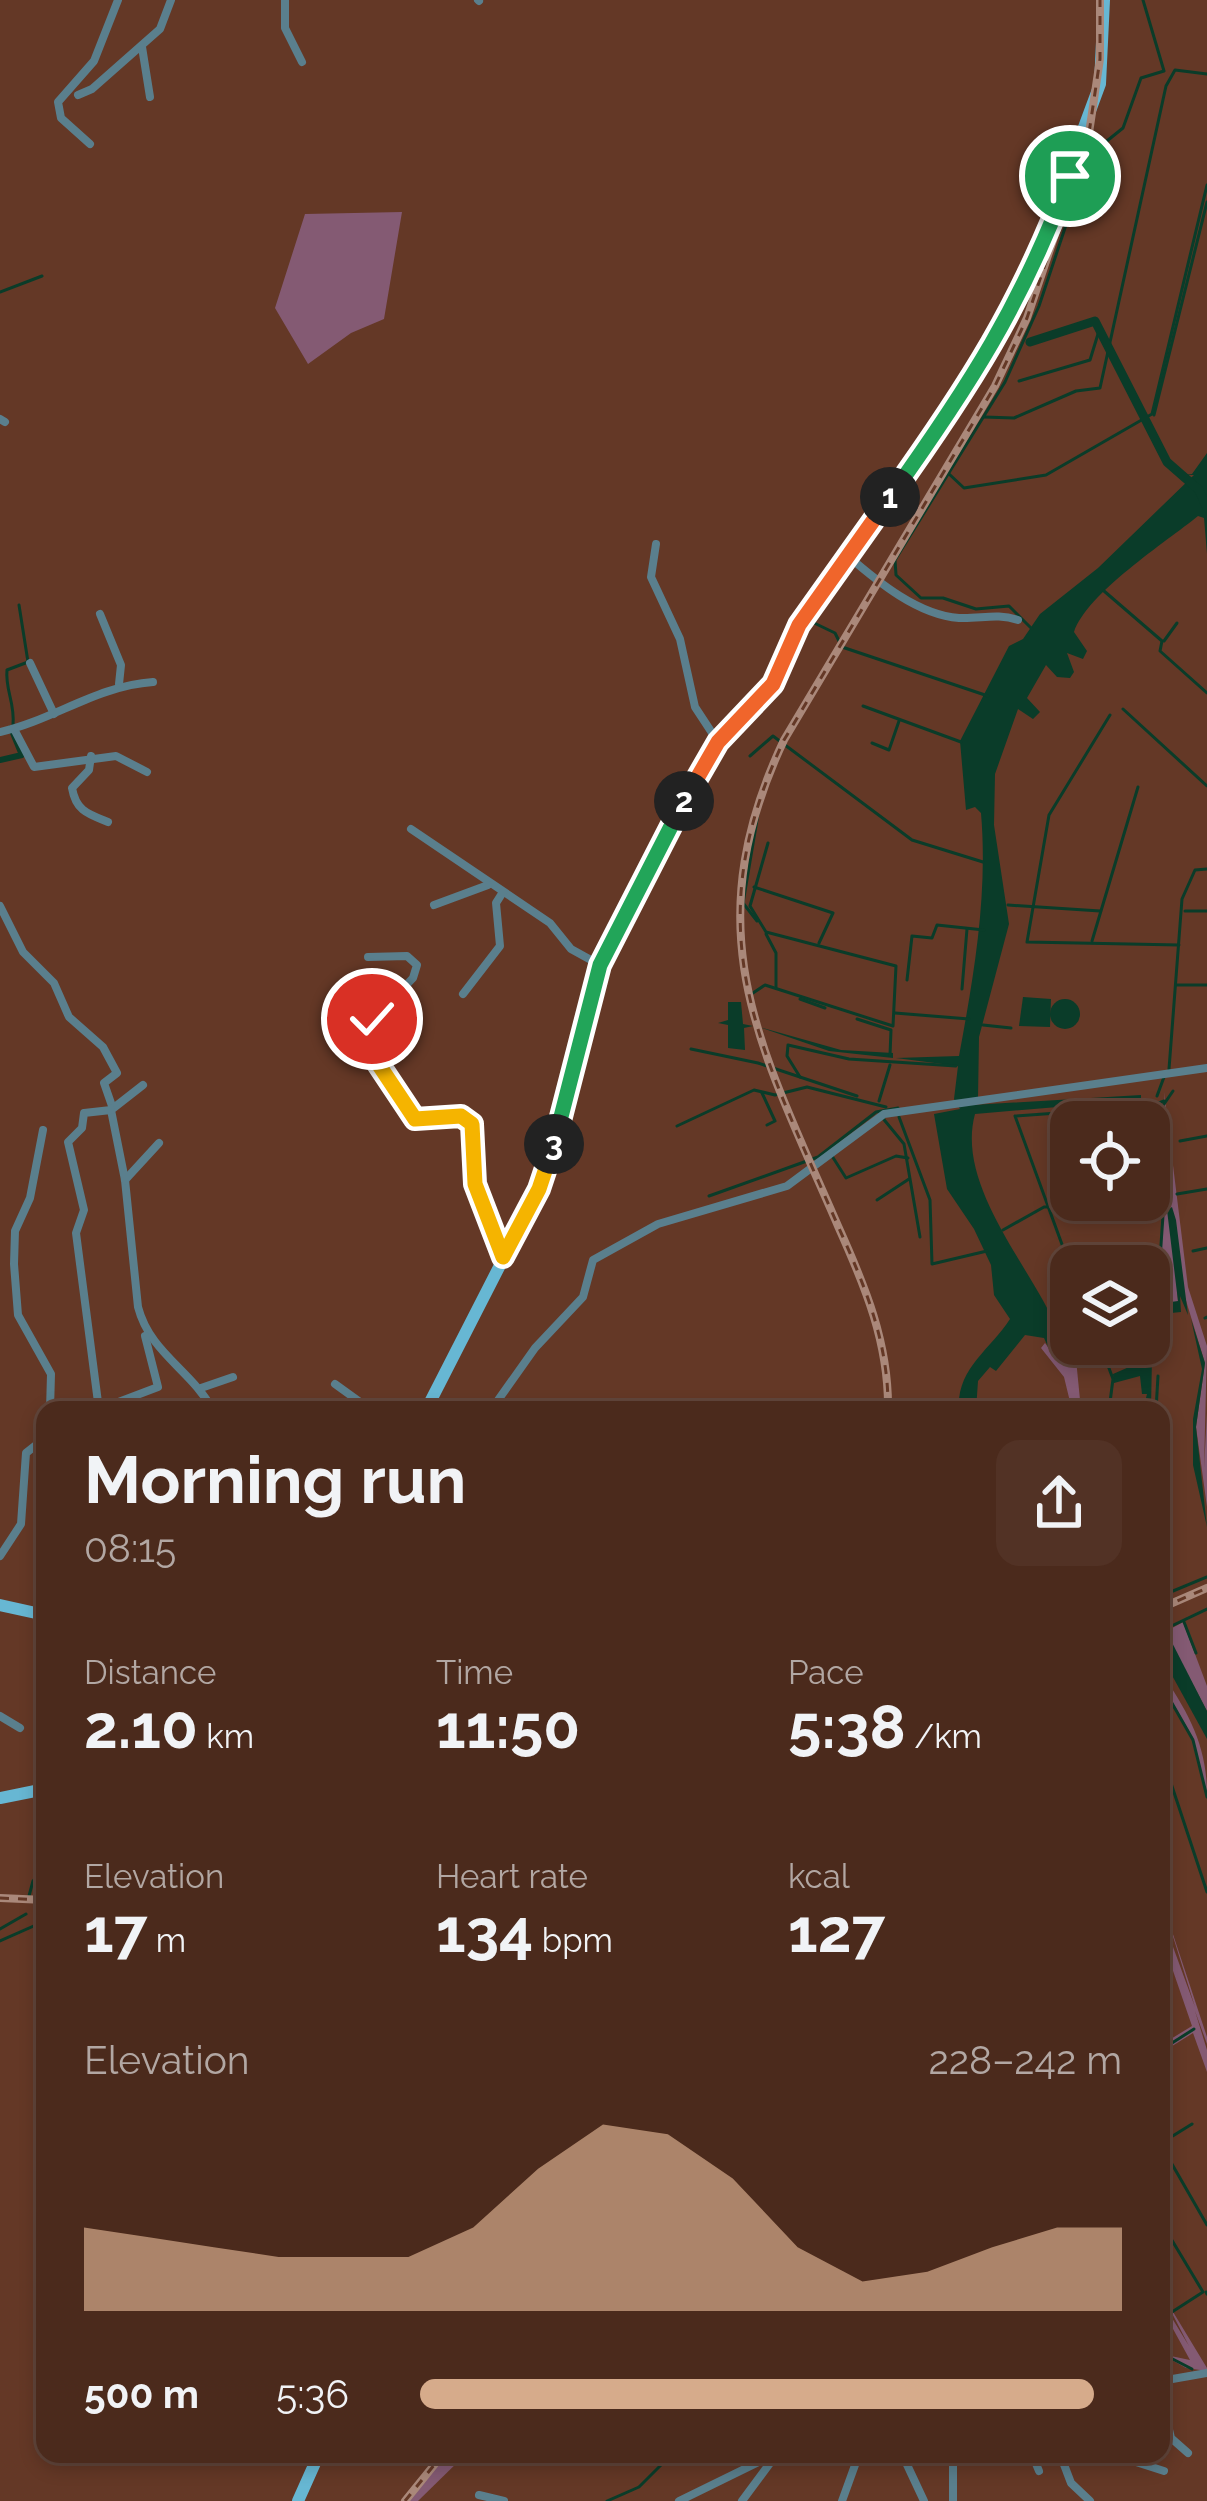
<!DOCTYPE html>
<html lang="en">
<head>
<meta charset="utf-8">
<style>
  body { margin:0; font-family:Raleway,sans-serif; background:#523225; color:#f1f3f6; height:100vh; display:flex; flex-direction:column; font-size:45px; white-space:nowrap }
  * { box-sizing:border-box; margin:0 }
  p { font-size:39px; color:#b2a7a3 }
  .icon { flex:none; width:66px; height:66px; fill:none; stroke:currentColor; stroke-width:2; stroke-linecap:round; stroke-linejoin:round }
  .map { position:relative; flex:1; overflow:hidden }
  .details { position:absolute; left:36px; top:1401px; width:1134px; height:1062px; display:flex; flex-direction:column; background:#4b2a1c; border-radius:24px; box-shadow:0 6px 18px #0003,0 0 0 3px #62463b }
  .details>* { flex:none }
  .controls { position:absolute; left:1050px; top:1101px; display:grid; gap:24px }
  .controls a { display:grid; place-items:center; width:120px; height:120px; border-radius:24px; background:#4b2a1c; box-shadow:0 6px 18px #0003,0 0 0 3px #62463b; font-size:60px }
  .pin { position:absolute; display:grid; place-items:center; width:102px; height:102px; color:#fff; margin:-51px; border:6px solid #fff; border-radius:50%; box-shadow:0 3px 12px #0007 }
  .km { position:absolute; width:60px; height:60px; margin:-30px; border-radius:50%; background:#222; color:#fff; font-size:33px; line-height:60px; text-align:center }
  .round { display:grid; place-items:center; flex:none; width:126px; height:126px; border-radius:24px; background:#523225 }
  .summary { display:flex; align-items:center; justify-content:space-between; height:204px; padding:0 48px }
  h1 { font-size:66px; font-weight:700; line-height:90px }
  .metrics { display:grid; grid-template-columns:repeat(3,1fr); gap:18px; height:204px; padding:12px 48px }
  .metrics div { display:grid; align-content:center }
  .metrics b { font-size:60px; font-weight:700 }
  .metrics small { font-size:33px; font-weight:400 }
  .metrics p { font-size:33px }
  .chart { height:336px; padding:24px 48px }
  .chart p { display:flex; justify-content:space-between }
  .chart svg { width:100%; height:216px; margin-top:12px; fill:#d6ab8b; opacity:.7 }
  ul { padding:0 48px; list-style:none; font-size:39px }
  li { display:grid; grid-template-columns:192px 144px 1fr; align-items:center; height:90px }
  li i { height:30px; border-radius:15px; background:#d6ab8b }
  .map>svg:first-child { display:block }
</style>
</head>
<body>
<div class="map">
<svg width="1207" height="2501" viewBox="0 0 1207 2501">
  <rect width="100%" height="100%" fill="#643826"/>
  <g fill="#845a73">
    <path d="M402,212L384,319L351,333L308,364L275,308L305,214Z"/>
    <path d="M1164,1092L1188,1287L1207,1346L1204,1468L1207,1413V1507L1196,1427L1205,1363L1184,1294L1171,1207L1178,1302L1158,1304L1156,1295L1165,1202L1156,1105L1167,1204L1170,1200Z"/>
    <path d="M1059,1333L1076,1359L1081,1410H1072L1064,1377L1041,1348L1045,1343L1050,1350Z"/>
    <path d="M1183,1622L1207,1686V1711L1165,1632Z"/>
    <path d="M1161,1672C1188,1712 1207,1745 1207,1794L1193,1738L1161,1682Z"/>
    <path d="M1161,1898L1207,2037V2044L1195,2011L1207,2050V2072L1193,2033L1161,2053V2045L1192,2026L1161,1936V1914L1195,2007Z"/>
    <path d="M1161,2292L1207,2368V2371L1186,2368L1161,2354L1190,2360L1161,2307V2300L1189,2346Z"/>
    <path d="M445,2454H466L418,2501H408Z"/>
  </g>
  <g fill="#0a3c29">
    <path d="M1207,453V554L1204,518L1198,516C1166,542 1087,593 1074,632L1087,651L1083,659L1067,653L1074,672L1070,678L1057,677L1046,665L1027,698L1040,712L1033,719L1018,709L995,774L994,825L1009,924L979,1037L978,1098L971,1099L972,1105L1141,1095V1100L975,1114C955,1187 1034,1270 1059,1333L1050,1351L1044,1338L1025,1335L996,1371L990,1367L978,1381L976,1410H959C956,1369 990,1350 1010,1319L994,1295L991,1265L974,1229L947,1189L934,1114L960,1109L954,1099L958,1066L896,1058L959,1056C974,975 988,895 981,813L975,807L966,810L960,741L1009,646L1023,639L1040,614L1098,568L1194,475H1184L1192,474Z"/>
    <path d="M1023,997L1051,999L1050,1027L1019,1026Z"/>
    <circle cx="1065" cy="1014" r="15"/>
    <path d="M728,1002H741L743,1024L753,1026L744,1028L745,1050L728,1048V1025L718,1023L728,1020Z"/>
    <path d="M759,1027L841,1050L893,1053V1058L829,1051Z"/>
    <path d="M1172,1207L1176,1220L1188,1315L1180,1296L1181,1312L1171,1313V1302L1178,1301L1167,1210Z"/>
    <path d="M1191,1319L1205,1363L1196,1427L1207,1527L1193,1465V1419L1202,1369Z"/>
    <path d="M1152,1357L1151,1409L1143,1410L1147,1394H1142L1140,1376L1114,1383L1113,1374Z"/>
    <path d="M1161,1621L1207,1711V1739L1163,1659Z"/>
  </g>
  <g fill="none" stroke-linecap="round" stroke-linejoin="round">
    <g stroke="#0a3c29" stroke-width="3">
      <path d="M0,292L42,276"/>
      <path d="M1019,381L1090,360L1098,334"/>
      <path d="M1154,415L1207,202"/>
      <path d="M984,417L1014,418L1076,391L1100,388L1166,86L1175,70L1207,74"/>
      <path d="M948,473L964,488L1046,475L1152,414L1207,185"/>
      <path d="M1104,591L1162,641L1160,651L1207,693"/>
      <path d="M812,622L835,633L842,647L988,696"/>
      <path d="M1032,629L1009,606L976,609L943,598H921L896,575L895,560L1005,382L1039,306L1085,168L1092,153L1123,128L1141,78L1164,71L1143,0"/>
      <path d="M1164,641L1177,623"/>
      <path d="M863,706L961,742"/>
      <path d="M1123,709L1207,786"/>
      <path d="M1110,715L1049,815L1027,942L1179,945"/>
      <path d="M13,725C15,702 5,690 7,670L28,662L19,605"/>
      <path d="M872,743L889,750L899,721"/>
      <path d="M750,756L773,736L912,840L983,862"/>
      <path d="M754,887L833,913L819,943"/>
      <path d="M1008,905L1100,911"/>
      <path d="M1185,911H1207"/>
      <path d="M757,921L743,903L761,796"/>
      <path d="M766,934L776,953V987"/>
      <path d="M1092,941L1138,787"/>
      <path d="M907,980L912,936L932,938L937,925L984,930"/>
      <path d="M1176,985H1207"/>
      <path d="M962,989L967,929"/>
      <path d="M753,993L765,985L893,1026L896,966L766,932L750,906L768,843"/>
      <path d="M800,999L825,1008"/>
      <path d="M895,1013L969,1019"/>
      <path d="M857,1019L891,1030L890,1055"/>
      <path d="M983,1025L1011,1028"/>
      <path d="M691,1049L758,1063L857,1096"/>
      <path d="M1169,1069L1182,899L1195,870L1207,869"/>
      <path d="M800,1077L787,1056L788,1045L849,1059L956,1066"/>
      <path d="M762,1093L775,1121L767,1125"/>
      <path d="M1157,1096L1164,1077"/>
      <path d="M879,1101L890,1065"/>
      <path d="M1162,1107L1173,1091"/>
      <path d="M881,1116L904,1144L920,1237"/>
      <path d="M899,1117L930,1200L932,1264L987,1251"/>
      <path d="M677,1126L754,1090L775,1095L807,1087L886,1107"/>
      <path d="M1180,1141L1207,1136"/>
      <path d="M832,1156L846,1178L896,1156L908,1158"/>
      <path d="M1177,1194L1207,1189"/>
      <path d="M709,1196L818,1157L876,1112L898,1108"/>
      <path d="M877,1200L909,1179"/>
      <path d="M1003,1230L1044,1207L1091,1206L1090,1200"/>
      <path d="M1193,1251L1207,1248"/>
      <path d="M1071,1269L1015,1116L1154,1106"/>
      <path d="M1157,1303L1164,1201L1154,1105L1164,1101"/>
      <path d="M1205,1318L1207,1317"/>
      <path d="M1100,1344L1113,1379L1109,1410"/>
      <path d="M1156,1410L1158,1376"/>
      <path d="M1161,1596L1207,1577"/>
      <path d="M1184,1622L1196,1653"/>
      <path d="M1161,1631L1207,1609"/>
      <path d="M1161,1684L1193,1740L1207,1797"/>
      <path d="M1161,1753L1207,1892"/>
      <path d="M29,1896L33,1881L45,1868"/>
      <path d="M0,1929L26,1914"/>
      <path d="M0,1941L45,1921"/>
      <path d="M1161,2050L1194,2029"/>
      <path d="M1163,2142L1192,2124"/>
      <path d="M1161,2145L1207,2225"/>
      <path d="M1161,2222L1203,2292L1172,2312"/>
      <path d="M1206,2292L1207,2294"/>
      <path d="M1161,2353L1192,2369"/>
      <path d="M607,2501L639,2487L672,2454"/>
    </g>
    <path stroke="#0a3c29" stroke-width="6" d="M0,760L22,755L11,728"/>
    <path stroke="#0a3c29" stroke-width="9" d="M1030,342L1095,321L1167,462L1199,490L1207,508"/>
    <g stroke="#5a7f8d" stroke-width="8">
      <path d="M285,0V28L302,62"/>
      <path d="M478,0L479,1"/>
      <path d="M142,47L150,97"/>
      <path d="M78,95L92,89L160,29L171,0"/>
      <path d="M90,144L61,118L58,102L94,61L118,0"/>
      <path d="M0,419L5,422"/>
      <path d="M656,544L651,577L680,639L695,707L718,742"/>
      <path d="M848,556C878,582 918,615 959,618C981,619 997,613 1018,620"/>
      <path d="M100,614L121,665L119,684"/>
      <path d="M30,663L54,714"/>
      <path d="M14,729L34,767L116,756L147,772"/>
      <path d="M0,732C54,720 96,686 153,682"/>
      <path d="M91,756L89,770L72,788C76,811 88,814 108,822"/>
      <path d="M411,829L550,923L571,949L600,965"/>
      <path d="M434,905L488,885"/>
      <path d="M0,906L23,952L54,983L69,1017L103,1047L117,1073L104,1083L112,1106"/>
      <path d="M368,957L407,956L417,965L413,978L365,1028V1044L415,1119L461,1116L472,1123L475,1184L503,1257"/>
      <path d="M463,994L500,946L496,903L503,892"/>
      <path d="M143,1085L111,1110L125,1180L138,1307C150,1353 191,1370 213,1410"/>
      <path d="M43,1130L30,1198L15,1231L14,1264L18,1315L51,1374L50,1410"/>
      <path d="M125,1180L159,1143"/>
      <path d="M335,1384L371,1410"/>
      <path d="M201,1388L233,1377"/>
      <path d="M100,1409L158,1387L145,1336"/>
      <path d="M99,1410L76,1233L84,1210L68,1142L82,1128L84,1113L111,1110"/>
      <path d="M491,1410L535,1348L583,1297L593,1260L658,1224L787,1186L884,1114L1207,1068"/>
      <path d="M0,1556L21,1524L26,1453L45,1438"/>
      <path d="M0,1716L20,1728"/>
      <path d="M1161,2381L1207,2373"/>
      <path d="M1161,2396L1171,2438L1188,2453"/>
      <path d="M902,2454L924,2501"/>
      <path d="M1032,2454L1039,2471"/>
      <path d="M1060,2454L1071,2483L1090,2501"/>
      <path d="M1111,2454L1164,2471"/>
      <path d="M479,2495L504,2501"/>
      <path d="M679,2501L775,2454"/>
      <path d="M742,2501L776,2455"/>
      <path d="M842,2501L859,2454"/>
      <path d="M953,2501V2454"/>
    </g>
    <g stroke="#67b7d3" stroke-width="12">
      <path d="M426,1410L539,1189L600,965L656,865L699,771L773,684L799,625L943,424L1021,297L1100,84L1104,0"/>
      <path d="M0,1605L45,1615"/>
      <path d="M0,1798L45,1789"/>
      <path d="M298,2501L319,2454"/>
    </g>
    <g stroke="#aa887a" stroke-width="8">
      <g id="rail">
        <path d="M888,1410C889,1343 865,1286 838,1226C760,1046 693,933 784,740L995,386L1027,318L1089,133L1100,59V0"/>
        <path d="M1161,1608L1207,1588"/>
        <path d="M0,1898L45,1900"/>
        <path d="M405,2501L443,2454"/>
      </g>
    </g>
    <use href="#rail" stroke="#643826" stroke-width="3" stroke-dasharray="9" stroke-linecap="butt"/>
  </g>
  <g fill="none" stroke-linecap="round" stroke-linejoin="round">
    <g stroke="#fff" stroke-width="24">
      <path id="split-1" d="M890,497C970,385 1021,306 1070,176"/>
    </g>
    <g stroke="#fff" stroke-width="24">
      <path id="split-2" d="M684,801L718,742L773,684L799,625L890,497"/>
    </g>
    <g stroke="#fff" stroke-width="24">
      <path id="split-3" d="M554,1144L600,965L684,801"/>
    </g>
    <g stroke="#fff" stroke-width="24">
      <path id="split-4" d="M372,1019L363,1033L365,1044L415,1119L461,1116L472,1124L475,1184L503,1257L539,1189L554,1144"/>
    </g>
    <use href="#split-1" stroke="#22a559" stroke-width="15"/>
    <use href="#split-2" stroke="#f0652b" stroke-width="15"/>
    <use href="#split-3" stroke="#22a559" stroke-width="15"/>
    <use href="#split-4" stroke="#f5b400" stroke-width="15"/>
  </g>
</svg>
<div class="controls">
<a><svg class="icon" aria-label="locate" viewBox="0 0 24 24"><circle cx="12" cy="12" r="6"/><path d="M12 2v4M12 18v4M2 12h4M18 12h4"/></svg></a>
<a><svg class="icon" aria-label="layers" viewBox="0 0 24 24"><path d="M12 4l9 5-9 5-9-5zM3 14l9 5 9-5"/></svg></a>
</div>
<div class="pin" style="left:1070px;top:176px;background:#1e9e55"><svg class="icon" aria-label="arrive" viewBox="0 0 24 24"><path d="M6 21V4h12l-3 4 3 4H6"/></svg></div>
<div class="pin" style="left:372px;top:1019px;background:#d93025"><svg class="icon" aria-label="check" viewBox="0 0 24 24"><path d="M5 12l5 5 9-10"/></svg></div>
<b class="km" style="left:890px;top:497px">1</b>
<b class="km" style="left:684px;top:801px">2</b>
<b class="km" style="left:554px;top:1144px">3</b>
<section class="details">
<div class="summary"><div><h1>Morning run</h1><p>08:15</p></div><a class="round"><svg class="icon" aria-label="share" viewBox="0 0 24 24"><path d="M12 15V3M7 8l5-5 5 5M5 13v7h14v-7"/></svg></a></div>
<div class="metrics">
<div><p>Distance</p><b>2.10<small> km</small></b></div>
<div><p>Time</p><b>11:50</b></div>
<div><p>Pace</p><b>5:38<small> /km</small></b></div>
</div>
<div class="metrics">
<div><p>Elevation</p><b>17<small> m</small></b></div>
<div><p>Heart rate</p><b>134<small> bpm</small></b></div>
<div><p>kcal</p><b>127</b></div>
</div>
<div class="chart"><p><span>Elevation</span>228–242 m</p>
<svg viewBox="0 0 160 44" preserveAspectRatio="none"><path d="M0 44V27L10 29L20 31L30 33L40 33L50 33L60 27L70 15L80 6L90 8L100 17L110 31L120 38L130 36L140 31L150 27L160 27V44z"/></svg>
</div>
<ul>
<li><b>500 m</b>5:36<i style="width:96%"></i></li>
</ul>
</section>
</div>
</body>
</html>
